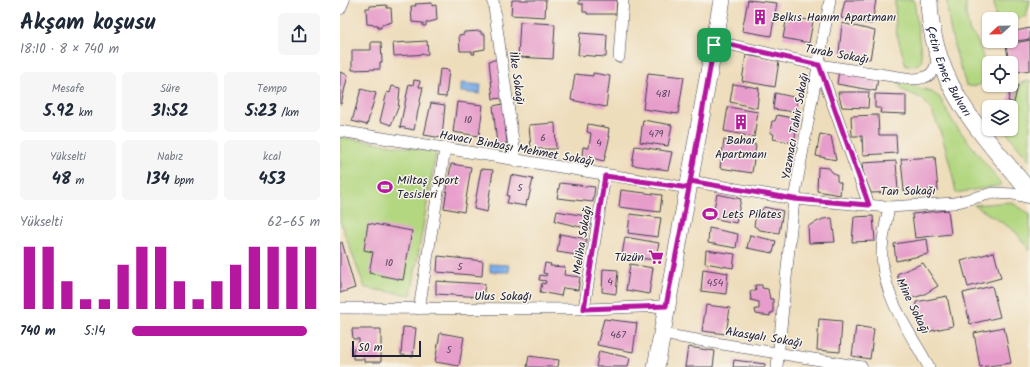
<!DOCTYPE html>
<html lang="tr">
<head>
<meta charset="utf-8">
<style>
  body { margin:0; font-family:Kalam,sans-serif; background:#f6f6f7; color:#1f2937; height:100vh; display:flex; flex-direction:column; font-size:15px; white-space:nowrap }
  * { box-sizing:border-box; margin:0 }
  p { font-size:13px; color:#747a83 }
  .icon { flex:none; width:22px; height:22px; fill:none; stroke:currentColor; stroke-width:2; stroke-linecap:round; stroke-linejoin:round }
  .map { position:relative; flex:1; overflow:hidden }
  .details { display:flex; flex-direction:column; background:#fff; width:340px }
  .details>* { flex:none }
  .needle { width:26px; rotate:248deg }
  .buttons { position:absolute; left:642px; top:12px; display:grid; gap:8px }
  .buttons a { display:grid; place-items:center; width:36px; height:36px; border-radius:6px; background:#fff; box-shadow:0 1px 3px #0004; font-size:20px }
  .scale { position:absolute; left:12px; bottom:10px; width:69px; box-sizing:border-box; padding-left:4px; border:2px solid #22223b; border-top:0; font-size:11px; line-height:14px; white-space:nowrap; color:#22223b; -webkit-text-stroke:3px #f7f3e8; paint-order:stroke }
  .pin { position:absolute; display:grid; place-items:center; width:34px; height:34px; color:#fff; margin:-17px; border-radius:8px; box-shadow:0 2px 6px #0006 }
  .round { display:grid; place-items:center; flex:none; width:42px; height:42px; border-radius:6px; background:#f6f6f7 }
  .overview { display:flex; align-items:center; justify-content:space-between; height:68px; padding:0 20px }
  h1 { font-size:22px; font-weight:800; line-height:30px }
  .figures { display:grid; grid-template-columns:repeat(3,1fr); gap:6px; height:68px; padding:4px 20px }
  .figures div { display:grid; align-content:center; border-radius:6px; background:#f6f6f7; text-align:center }
  .figures b { font-size:17px; font-weight:800 }
  .figures small { font-size:11px; font-weight:400 }
  .figures p { font-size:11px }
  .chart { height:112px; padding:8px 20px }
  .chart p { display:flex; justify-content:space-between }
  .chart svg { width:100%; height:72px; margin-top:4px; stroke:#b5179e; stroke-width:6 }
  ul { padding:0 20px; list-style:none; font-size:13px }
  li { display:grid; grid-template-columns:64px 48px 1fr; align-items:center; height:30px }
  li i { height:10px; border-radius:5px; background:#b5179e }
  main { display:flex; flex:1; min-height:0 }
  .map>svg:first-child { display:block }
</style>
</head>
<body>
<main>
<section class="details">
<div class="overview"><div><h1>Akşam koşusu</h1><p>18:10 · 8 × 740 m</p></div><a class="round"><svg class="icon" aria-label="share" viewBox="0 0 24 24"><path d="M12 15V3M7 8l5-5 5 5M5 13v7h14v-7"/></svg></a></div>
<div class="figures">
<div><p>Mesafe</p><b>5.92<small> km</small></b></div>
<div><p>Süre</p><b>31:52</b></div>
<div><p>Tempo</p><b>5:23<small> /km</small></b></div>
</div>
<div class="figures">
<div><p>Yükselti</p><b>48<small> m</small></b></div>
<div><p>Nabız</p><b>134<small> bpm</small></b></div>
<div><p>kcal</p><b>453</b></div>
</div>
<div class="chart"><p><span>Yükselti</span>62–65 m</p>
<svg viewBox="0 0 160 44" preserveAspectRatio="none"><path d="M5 44V6M15 44V6M25 44V27M35 44V38M45 44V38M55 44V17M65 44V6M75 44V6M85 44V27M95 44V38M105 44V27M115 44V17M125 44V6M135 44V6M145 44V6M155 44V6"/></svg>
</div>
<ul>
<li><b>740 m</b>5:14<i style="width:93%"></i></li>
</ul>
</section>
<div class="map">
<svg width="690" height="367" viewBox="0 0 690 367">
  <rect width="100%" height="100%" fill="#f7f3e8"/>
  <filter id="ink" filterUnits="userSpaceOnUse"><feTurbulence type="fractalNoise" baseFrequency=".025" numOctaves="2"/><feDisplacementMap in="SourceGraphic" scale="8" xChannelSelector="R" yChannelSelector="G"/><feConvolveMatrix kernelMatrix="1 2 1 2 8 2 1 2 1" color-interpolation-filters="sRGB"/></filter>
  <filter id="wash" filterUnits="userSpaceOnUse"><feTurbulence type="fractalNoise" baseFrequency=".012" numOctaves="4" result="noise"/><feDisplacementMap in="SourceGraphic" scale="16" xChannelSelector="R" yChannelSelector="G"/><feGaussianBlur stdDeviation="0.9" result="paint"/><feColorMatrix in="noise" values="0 0 0 0 0 0 0 0 0 0 0 0 0 0 0 0 0 1.4 0 .05"/><feComposite in="paint" operator="in"/></filter>
  <g filter="url(#wash)">
    <rect width="100%" height="100%" fill="#edb"/>
    <g fill="#b2d780" stroke="#6a7c5e">
      <path d="M555,0H574L582,60C578,66 573,66 566,66L556,31Z"/>
      <path d="M607,0H626V15L630,33C632,34 634,35 635,37C638,40 647,69 647,73C646,84 635,89 626,85C617,57 608,30 607,0Z"/>
      <path d="M654,0H690V1L686,16L671,21V19H655Z"/>
      <path d="M558,81L590,91L600,98L613,122L662,185L616,193C612,171 599,112 582,99C577,95 568,93 562,90Z"/>
      <path d="M690,81V161L664,129H671V107H667V104L674,106L680,83Z"/>
      <path d="M0,137L96,152L71,295L25,288L0,221Z"/>
      <path d="M671,202L690,214V251L675,231L634,205Z"/>
    </g>
    <g fill="#78ace5" stroke="#4d6790">
      <path d="M121,83L141,85L140,94L121,92Z"/>
      <path d="M150,264L169,265V272H150Z"/>
    </g>
    <g id="blocks">
      <g fill="#e79dcb">
        <path d="M172,0H206L205,17L171,15Z"/>
        <path d="M239,0H277L276,14H247V12H243V4H239Z"/>
        <path d="M408,0L437,3L431,36L402,31Z"/>
        <path d="M505,0H536L532,24L501,18Z"/>
        <path d="M92,3V6L96,5L97,20L86,23V26H83V23L72,22L71,6H76L75,4Z"/>
        <path d="M47,5V8H51L52,22L41,25V28H38V25L27,24L26,8H30V6Z"/>
        <path d="M447,16L473,21L469,43L443,38Z"/>
        <path d="M180,22L215,24L213,59L178,57Z"/>
        <path d="M502,23L535,31L530,59L499,53Z"/>
        <path d="M690,28V39L664,43V41H671V32Z"/>
        <path d="M141,31V34H145V49L134,51L135,54H132V51H120L119,35L124,34V32Z"/>
        <path d="M240,33L267,35L266,57L238,55Z"/>
        <path d="M690,40V70L671,73V63H669L666,45Z"/>
        <path d="M87,41L88,54L54,56L53,43Z"/>
        <path d="M31,42H41L42,62H40V69L12,70V50H31Z"/>
        <path d="M406,55L439,61L435,87L402,81Z"/>
        <path d="M159,59L163,98L153,99L149,61Z"/>
        <path d="M100,69L109,70L106,97L97,96Z"/>
        <path d="M499,70L538,78L536,91L497,84Z"/>
        <path d="M0,72L8,75L1,104H0Z"/>
        <path d="M253,73L270,76L266,107L231,100L235,74L253,76Z"/>
        <path d="M308,73L344,77L338,114L303,109Z"/>
        <path d="M74,80L80,81L79,87H83L74,130L60,127L69,84L73,85Z"/>
        <path d="M672,83L678,85L674,103L668,101Z"/>
        <path d="M393,84L419,88L417,108L390,102Z"/>
        <path d="M52,86L60,88L59,99L58,108L51,125L40,121L47,92L50,93Z"/>
        <path d="M21,89L36,93L27,125L12,121Z"/>
        <path d="M498,92H529L528,108L502,107Z"/>
        <path d="M435,93L458,98L455,112L433,109Z"/>
        <path d="M535,94L566,95V114L540,113L541,108H535Z"/>
        <path d="M117,102L143,105L139,136L113,132Z"/>
        <path d="M91,103L105,105L102,138L84,135Z"/>
        <path d="M163,104L167,143L157,145L153,106Z"/>
        <path d="M388,107L418,112L414,137L384,131Z"/>
        <path d="M437,115L458,119L454,143L433,139L434,134L430,133L432,121H435Z"/>
        <path d="M538,115L539,135H556L557,153L523,155L522,136H512L511,116Z"/>
        <path d="M303,120L332,125L328,146L300,142Z"/>
        <path d="M215,123L216,149H191L189,125Z"/>
        <path d="M248,124L269,128L268,136H270L264,161L242,156L243,147L249,148L251,133L247,132Z"/>
        <path d="M480,134L491,136L496,160L476,156Z"/>
        <path d="M384,140L416,145L412,173L380,168Z"/>
        <path d="M295,146L332,152L328,170L292,165Z"/>
        <path d="M595,157L598,190L564,191L561,159Z"/>
        <path d="M556,161L558,192L531,193L523,172L522,163Z"/>
        <path d="M111,164L131,167L124,212L104,208Z"/>
        <path d="M478,167L489,168L492,172L497,175V181L501,183L500,195L477,191Z"/>
        <path d="M141,169L153,170L147,212L134,209Z"/>
        <path d="M171,175L193,179L188,201L187,200L186,206L167,203L169,196H167Z"/>
        <path d="M220,183L255,187L253,202L217,198Z"/>
        <path d="M281,190L322,195L320,212L279,207Z"/>
        <path d="M377,194L401,199L396,223L372,218Z"/>
        <path d="M424,207L443,211L439,233L420,230L414,226L415,220Z"/>
        <path d="M608,210L611,234L575,238L572,214Z"/>
        <path d="M217,211L251,217L249,229L215,221Z"/>
        <path d="M290,214L321,218L318,237L288,233Z"/>
        <path d="M533,216L535,241L512,242L514,217Z"/>
        <path d="M492,218L495,242L469,243L468,226L483,219Z"/>
        <path d="M28,223L72,231L63,280L29,273L33,252L24,250Z"/>
        <path d="M369,228L398,234L396,248L368,243Z"/>
        <path d="M220,234L247,239L243,256L217,252Z"/>
        <path d="M410,235L436,241L433,253L407,248Z"/>
        <path d="M285,237L319,243L315,260L282,256Z"/>
        <path d="M587,239L589,254L556,261L554,244Z"/>
        <path d="M2,242L15,288L0,293V243Z"/>
        <path d="M366,250L395,254L393,268L365,263Z"/>
        <path d="M654,252L661,278L628,287L621,261Z"/>
        <path d="M98,256L143,261L142,276L97,272Z"/>
        <path d="M205,263L211,264L210,266L225,267L224,275L240,277L238,290L223,288L221,296L200,292L202,283L205,284L206,281L199,280L200,275L206,276L207,274L203,273Z"/>
        <path d="M583,263L598,286L583,295L569,299L565,287L561,288L557,274Z"/>
        <path d="M290,264L313,268L309,294L286,290Z"/>
        <path d="M263,269L278,270L276,294L262,292Z"/>
        <path d="M363,269L388,273L386,294L361,291Z"/>
        <path d="M96,281L145,284L143,297L96,294Z"/>
        <path d="M415,285H422V288L428,289L430,299H433V313H430V316L416,314L415,309H419V302L411,300L410,291H416Z"/>
        <path d="M652,286L660,317L630,324L623,293Z"/>
        <path d="M607,296L613,326L582,333L576,302Z"/>
        <path d="M366,305L390,308L386,334L362,331Z"/>
        <path d="M264,319L297,323L293,352L257,345Z"/>
        <path d="M479,319L502,321L500,352L477,350Z"/>
        <path d="M516,326L534,329L530,359L512,356Z"/>
        <path d="M63,327L76,328L73,356L61,355Z"/>
        <path d="M664,327L671,363L640,367L634,333Z"/>
        <path d="M12,329H41V362H24V359H13V349H19V339H13Z"/>
        <path d="M100,333L124,337L119,366L95,362Z"/>
        <path d="M348,347L375,351L373,367H345Z"/>
        <path d="M259,351L290,358L288,367H256Z"/>
        <path d="M189,356L219,360L218,367H187Z"/>
        <path d="M394,360L425,364V367H393Z"/>
      </g>
    </g>
  </g>
  <g filter="url(#ink)">
    <use href="#blocks" fill-opacity="0" stroke="#413e4e" stroke-width="1"/>
    <g fill="none" stroke-linecap="round" stroke-linejoin="round">
      <g stroke="#413e4e" stroke-width="12">
        <g id="street">
          <path d="M153,0L176,161"/>
          <path d="M0,9L4,0"/>
          <path d="M374,45H392L479,65L572,79C591,79 596,72 598,54"/>
          <path d="M279,57L283,0"/>
          <path d="M479,66L529,205"/>
          <path d="M0,131L349,188"/>
          <path d="M350,181L454,199L549,207L614,203L653,193L673,194L690,198"/>
          <path d="M549,207C546,223 541,241 542,258C544,298 571,334 589,367"/>
          <path d="M0,308L248,309L326,306"/>
          <path d="M79,309L105,149"/>
          <path d="M244,309L265,176"/>
          <path d="M321,334L522,367"/>
          <path d="M437,367L454,199L490,0"/>
        </g>
      </g>
      <g stroke="#413e4e" stroke-width="18">
        <g id="primary">
          <path id="s1" d="M589,0C591,82 641,133 690,192"/>
          <path d="M316,367L382,0"/>
        </g>
      </g>
      <use href="#street" stroke="#fff" stroke-width="11"/>
      <use href="#primary" stroke="#fff" stroke-width="17"/>
    </g>
  </g>
  <g fill="none" stroke-linecap="round" stroke-linejoin="round" filter="url(#ink)">
    <g stroke="#fff" stroke-width="8">
      <path id="route" d="M374,45L349,188L265,176L244,309L326,306L349,188L350,181L454,199L529,205L479,65L392,45H374"/>
    </g>
    <use href="#route" stroke="#b5179e" stroke-width="5"/>
  </g>
  <defs>
    <g id="building-bare" transform="scale(1.2)"><path d="M-4-6H4V6H1V3H-1V6H-4ZM-2.5-4.3h1.7v1.8h-1.7ZM.8-4.3h1.7v1.8H.8ZM-2.5-1h1.7V.8h-1.7ZM.8-1h1.7V.8H.8Z" fill="#b5179e" stroke="#f7f3e8" stroke-width="2.5" paint-order="stroke"/></g>
    <g id="stadium-bare" transform="scale(1.2)"><path d="M0-5a6.5 5 0 1 0 0 10a6.5 5 0 1 0 0-10ZM-3.5-1.8h7v3.6h-7Z" fill="#b5179e" stroke="#f7f3e8" stroke-width="2.5" paint-order="stroke"/></g>
    <g id="supermarket-bare" transform="scale(1.2)"><path d="M-6-5.5h2.5l.6 2H6L4.5 2H-2.5L-4.4-4H-6ZM-1.5 3.2a1.3 1.3 0 1 0 .1 0ZM3 3.2a1.3 1.3 0 1 0 .1 0Z" fill="#b5179e" stroke="#f7f3e8" stroke-width="2.5" paint-order="stroke"/></g>
  </defs>
  <g fill-rule="evenodd">
    <use href="#building-bare" x="420" y="17"/>
    <use href="#building-bare" x="401" y="122"/>
    <use href="#stadium-bare" x="45" y="187"/>
    <use href="#stadium-bare" x="370" y="214"/>
    <use href="#supermarket-bare" x="316" y="257"/>
  </g>
  <g text-anchor="middle" stroke-width="3" stroke-linejoin="round" paint-order="stroke">
    <g font-size="10" fill="#53415f">
      <text x="323" y="97">481</text>
      <text x="128" y="123">10</text>
      <text x="316" y="137">479</text>
      <text x="203" y="141">6</text>
      <text x="259" y="146">4</text>
      <text x="180" y="191">5</text>
      <text x="49" y="266">10</text>
      <text x="120" y="270">5</text>
      <text x="270" y="285">4</text>
      <text x="375" y="286">454</text>
      <text x="278" y="338">467</text>
      <text x="109" y="353">5</text>
    </g>
    <g font-size="12" fill="#22223b" stroke="#f7f3e8" text-anchor="start">
      <text x="432" y="21">Belkıs Hanım Apartmanı</text>
      <text x="401" y="144" text-anchor="middle">Bahar<tspan x="401" dy="14">Apartmanı</tspan></text>
      <text x="57" y="184">Miltaş Sport<tspan x="57" dy="14">Tesisleri</tspan></text>
      <text x="382" y="218">Lets Pilates</text>
      <text x="304" y="261" text-anchor="end">Tüzün</text>
    </g>
    <g font-size="12" fill="#22223b" stroke="#f7f3e8">
      <text transform="translate(497 54) rotate(10)" y="4">Turab Sokağı</text>
      <text dy="4" stroke="none"><textPath href="#s1" startOffset="75">Çetin Emeç Bulvarı</textPath></text>
      <text transform="translate(177 78) rotate(82)" y="4">İlke Sokağı</text>
      <text transform="translate(455 126) rotate(-80)" y="4">Yazmacı Tahir Sokağı</text>
      <text transform="translate(177 148) rotate(10)" y="4">Havacı Binbaşı Mehmet Sokağı</text>
      <text transform="translate(568 191) rotate(-1)" y="4">Tan Sokağı</text>
      <text transform="translate(242 240) rotate(-81)" y="4">Meliha Sokağı</text>
      <text x="163" y="300">Ulus Sokağı</text>
      <text transform="translate(573 306) rotate(64)" y="4">Mine Sokağı</text>
      <text transform="translate(424 337) rotate(9)" y="4">Akasyalı Sokağı</text>
    </g>
  </g>
</svg>
<div class="buttons">
<a><svg class="needle" viewBox="-14 -14 28 28"><path d="M0-13l5 13h-10z" fill="#e53935"/><path d="M0 13l5-13h-10z" fill="#747a83"/></svg></a>
<a><svg class="icon" aria-label="locate" viewBox="0 0 24 24"><circle cx="12" cy="12" r="6"/><path d="M12 2v4M12 18v4M2 12h4M18 12h4"/></svg></a>
<a><svg class="icon" aria-label="layers" viewBox="0 0 24 24"><path d="M12 4l9 5-9 5-9-5zM3 14l9 5 9-5"/></svg></a>
</div>
<div class="scale">50 m</div>
<div class="pin" style="left:374px;top:45px;background:#1e9e55"><svg class="icon" aria-label="arrive" viewBox="0 0 24 24"><path d="M6 21V4h12l-3 4 3 4H6"/></svg></div>
</div>
</main>
</body>
</html>
